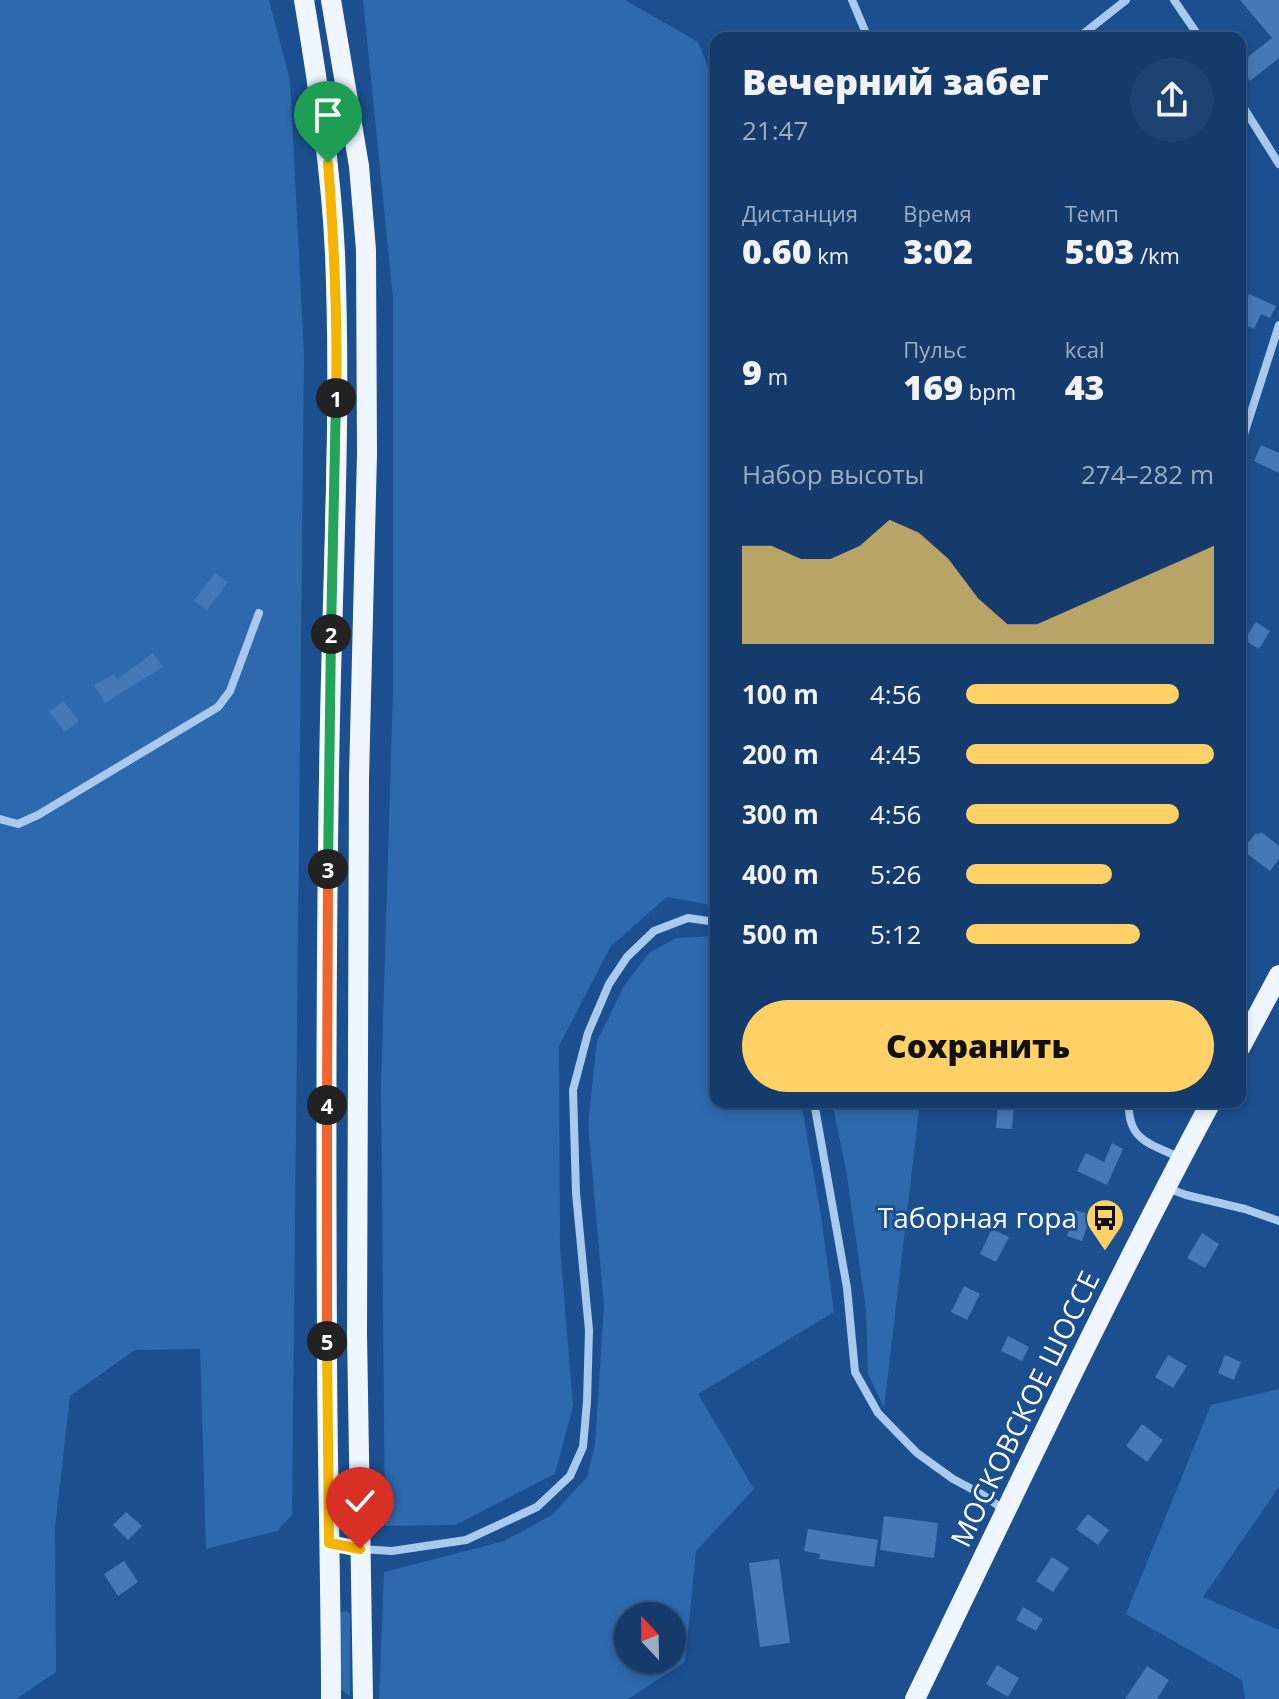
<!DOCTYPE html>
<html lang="ru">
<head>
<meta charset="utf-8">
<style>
  body { margin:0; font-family:"Open Sans",sans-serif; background:#1d4271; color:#f1f3f6; height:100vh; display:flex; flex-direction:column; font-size:30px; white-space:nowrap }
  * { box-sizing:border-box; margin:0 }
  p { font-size:26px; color:#9dadc1 }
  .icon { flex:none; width:44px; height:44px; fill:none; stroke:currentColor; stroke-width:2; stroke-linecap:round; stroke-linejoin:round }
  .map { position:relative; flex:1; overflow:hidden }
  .sheet { position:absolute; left:710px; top:32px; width:536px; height:1076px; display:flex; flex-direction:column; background:#143b6b; border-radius:16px; box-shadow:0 4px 12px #0003,0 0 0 2px #33557e }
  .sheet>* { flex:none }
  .needle { width:52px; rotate:338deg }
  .fabs { position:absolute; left:614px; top:1602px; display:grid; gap:16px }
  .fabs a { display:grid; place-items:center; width:72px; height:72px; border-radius:50%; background:#143b6b; box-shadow:0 4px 12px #0003,0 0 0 2px #33557e; font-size:40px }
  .pin { position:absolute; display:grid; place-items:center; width:68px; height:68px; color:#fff; margin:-82px -34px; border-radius:50% 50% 50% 0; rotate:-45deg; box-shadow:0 0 8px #0007 }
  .pin .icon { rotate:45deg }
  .km { position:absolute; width:40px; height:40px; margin:-20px; border-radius:50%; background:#222; color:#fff; font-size:22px; line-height:40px; text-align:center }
  .round { display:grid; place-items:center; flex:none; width:84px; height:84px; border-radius:42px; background:#1d4271 }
  .summary { display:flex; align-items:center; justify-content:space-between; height:136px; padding:0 32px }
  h1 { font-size:36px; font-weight:800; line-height:60px }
  .stats { display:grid; grid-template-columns:repeat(3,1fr); gap:12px; height:136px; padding:8px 32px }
  .stats div { display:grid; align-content:center }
  .stats b { font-size:34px; font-weight:800 }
  .stats small { font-size:22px; font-weight:400 }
  .stats p { font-size:22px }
  .chart { height:224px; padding:16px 32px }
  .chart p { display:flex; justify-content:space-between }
  .chart svg { width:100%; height:144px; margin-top:8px; fill:#ffd166; opacity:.7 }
  .cta { display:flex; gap:16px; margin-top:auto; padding:16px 32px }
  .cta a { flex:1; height:92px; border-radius:48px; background:#ffd166; color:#111; font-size:32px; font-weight:800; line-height:92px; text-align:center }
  ul { padding:0 32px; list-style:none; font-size:26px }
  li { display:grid; grid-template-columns:128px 96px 1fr; align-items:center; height:60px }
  li i { height:20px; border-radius:10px; background:#ffd166 }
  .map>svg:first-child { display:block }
</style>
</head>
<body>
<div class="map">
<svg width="1279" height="1699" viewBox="0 0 1279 1699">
  <rect width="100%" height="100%" fill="#1b4f8f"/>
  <g fill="#2e69ad" fill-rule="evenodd">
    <path d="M0,0H269L290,80L304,354L292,1515L277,1531L206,1549L200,1349L135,1350L70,1396L55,1528L56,1672L16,1699H0Z"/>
    <path d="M363,0H625L698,42L716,87V906L667,897L611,946L559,1046L560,1247L573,1406L555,1474L455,1525L385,1526L381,1086L393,691V298Z"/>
    <path d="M713,936L716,939V1102H801L821,1216L834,1312L698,1394L754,1489L696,1551L685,1662L628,1699H379L384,1572L504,1541L552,1515L587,1477L595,1444L604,1306L588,1124L597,1041L624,986L649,953L676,938ZM628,1616H672V1660H628Z"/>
    <path d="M832,1102H920L884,1408L868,1374L866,1310L846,1170Z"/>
    <path d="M1279,1389V1487L1203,1597L1279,1630V1699H1245L1242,1680L1126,1614L1211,1405Z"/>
    <path d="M346,1611L350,1614V1696L340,1689L339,1613Z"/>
  </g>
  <g fill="#4478b7">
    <path d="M1240,0H1279V58L1250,81L1240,69V63L1272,38Z"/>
    <path d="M1249,294L1276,306L1270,318L1261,314L1254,329L1240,323V313Z"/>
    <path d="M1261,445L1279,453V473L1254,461Z"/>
    <path d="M215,573L228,582L207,610L194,601Z"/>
    <path d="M1256,622L1270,631L1259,649L1244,640Z"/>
    <path d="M153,653L163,667L105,703L94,685L114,674L117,679Z"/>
    <path d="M63,701L79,721L65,732L49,712Z"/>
    <path d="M1261,832L1279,846V859L1270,871L1242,850L1256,833L1259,835Z"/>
    <path d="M998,1104L1014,1105L1012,1129L996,1128Z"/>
    <path d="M1112,1143L1123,1149L1107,1185L1077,1171L1086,1153L1104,1162Z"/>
    <path d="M1075,1210L1091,1215L1082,1241L1067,1236Z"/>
    <path d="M992,1229L1009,1237L996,1262L980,1254Z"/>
    <path d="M1202,1233L1219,1244L1205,1268L1187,1258Z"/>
    <path d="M964,1286L980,1294L967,1320L951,1312Z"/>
    <path d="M1008,1336L1029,1347L1022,1361L1001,1351Z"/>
    <path d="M1168,1355L1187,1366L1173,1388L1155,1377Z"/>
    <path d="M1225,1355L1241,1362L1234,1380L1218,1373Z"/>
    <path d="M1142,1424L1163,1440L1147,1462L1126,1446Z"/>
    <path d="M126,1512L142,1526L128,1540L113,1525Z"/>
    <path d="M1088,1514L1109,1530L1098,1545L1076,1529Z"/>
    <path d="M884,1516L938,1523L934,1558L880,1550Z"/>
    <path d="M808,1529L878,1540L874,1567L819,1559L820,1554L804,1551Z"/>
    <path d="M1052,1557L1069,1568L1053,1592L1036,1581Z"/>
    <path d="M779,1559L790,1643L760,1647L749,1563Z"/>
    <path d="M124,1561L138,1582L118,1596L104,1574Z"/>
    <path d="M1023,1607L1043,1619L1036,1631L1016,1620Z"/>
    <path d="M997,1665L1019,1678L1008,1697L986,1684Z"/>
    <path d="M1147,1666L1169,1680L1157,1699H1125Z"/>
  </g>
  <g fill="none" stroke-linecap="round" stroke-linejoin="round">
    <g stroke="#a9c9ee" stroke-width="8">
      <path d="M852,0L868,38"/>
      <path d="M1174,0L1200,38"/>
      <path d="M1078,38L1126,0"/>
      <path d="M1240,102L1279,164"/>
      <path d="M1240,447L1279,325"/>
      <path d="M0,819L18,824L38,815L218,707L230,691L259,613"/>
      <path d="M814,1102L847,1288L855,1372L878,1413L917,1453L953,1479L983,1495L1006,1511"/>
      <path d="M1129,1102C1127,1141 1151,1144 1181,1158"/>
      <path d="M1167,1188L1186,1195L1245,1209L1279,1221"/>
      <path d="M332,1543L360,1549L392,1551L466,1540L537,1507L570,1476L583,1447L587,1402L589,1330L576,1193L573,1090L588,1033L609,984L627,957L654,931L688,918L716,922"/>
    </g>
    <g stroke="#f0f6ff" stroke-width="20">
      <path d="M304,0C318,84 331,169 335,254C342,428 331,602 329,776C326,964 326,1152 327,1340C327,1460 331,1579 331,1699"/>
      <path d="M331,0L359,166L366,250L367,454L359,778L357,1333L363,1699"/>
      <path d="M1240,1048L1279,975"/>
      <path d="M915,1699C1012,1499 1106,1298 1211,1102"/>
    </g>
  </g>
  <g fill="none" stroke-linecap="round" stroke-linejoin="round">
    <g stroke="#fff" stroke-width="16">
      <path id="split-1" d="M328,163C334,241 338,319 336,398"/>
    </g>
    <g stroke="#fff" stroke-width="16">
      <path id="split-2" d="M331,634L336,398"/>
    </g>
    <g stroke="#fff" stroke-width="16">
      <path id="split-3" d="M328,869L331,634"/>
    </g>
    <g stroke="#fff" stroke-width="16">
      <path id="split-4" d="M327,1105L328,869"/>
    </g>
    <g stroke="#fff" stroke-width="16">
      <path id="split-5" d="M327,1341V1105"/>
    </g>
    <g stroke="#fff" stroke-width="16">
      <path id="split-6" d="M327,1341L329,1543L360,1549"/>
    </g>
    <use href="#split-1" stroke="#f5b400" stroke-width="10"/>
    <use href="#split-2" stroke="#22a559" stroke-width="10"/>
    <use href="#split-3" stroke="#22a559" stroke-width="10"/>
    <use href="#split-4" stroke="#f0652b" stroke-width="10"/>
    <use href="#split-5" stroke="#f0652b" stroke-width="10"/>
    <use href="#split-6" stroke="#f5b400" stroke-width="10"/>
  </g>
  <defs>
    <g id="bus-pin" transform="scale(2)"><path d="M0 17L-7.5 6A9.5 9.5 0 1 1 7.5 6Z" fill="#ffd166" stroke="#1b4f8f"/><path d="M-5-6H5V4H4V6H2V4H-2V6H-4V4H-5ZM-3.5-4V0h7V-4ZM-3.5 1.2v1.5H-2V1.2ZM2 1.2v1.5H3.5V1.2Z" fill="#111"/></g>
  </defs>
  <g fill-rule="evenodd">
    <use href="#bus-pin" x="1105" y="1218"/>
  </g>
  <g text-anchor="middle" stroke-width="6" stroke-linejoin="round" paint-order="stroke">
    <g font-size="28" fill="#fff" stroke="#1b4f8f" text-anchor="end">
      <text x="1077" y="1228">Таборная гора</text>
    </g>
    <g font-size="28" fill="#fff" stroke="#1b4f8f">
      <text transform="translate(1025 1409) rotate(-64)" y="10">МОСКОВСКОЕ ШОССЕ</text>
    </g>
  </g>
</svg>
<div class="fabs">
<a><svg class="needle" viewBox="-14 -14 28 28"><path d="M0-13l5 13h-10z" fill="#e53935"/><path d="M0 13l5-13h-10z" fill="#9dadc1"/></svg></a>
</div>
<div class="pin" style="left:328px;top:163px;background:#1e9e55"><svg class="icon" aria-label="arrive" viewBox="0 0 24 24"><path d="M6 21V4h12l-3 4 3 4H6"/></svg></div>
<div class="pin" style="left:360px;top:1549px;background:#d93025"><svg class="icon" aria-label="check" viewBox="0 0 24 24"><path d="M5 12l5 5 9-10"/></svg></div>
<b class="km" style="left:336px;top:398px">1</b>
<b class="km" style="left:331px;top:634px">2</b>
<b class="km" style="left:328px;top:869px">3</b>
<b class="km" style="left:327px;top:1105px">4</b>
<b class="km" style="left:327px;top:1341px">5</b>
<section class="sheet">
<div class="summary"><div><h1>Вечерний забег</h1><p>21:47</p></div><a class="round"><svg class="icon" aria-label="share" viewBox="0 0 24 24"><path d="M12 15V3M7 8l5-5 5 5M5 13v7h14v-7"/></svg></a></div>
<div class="stats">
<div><p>Дистанция</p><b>0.60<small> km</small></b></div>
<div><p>Время</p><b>3:02</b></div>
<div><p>Темп</p><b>5:03<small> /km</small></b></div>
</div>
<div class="stats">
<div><b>9<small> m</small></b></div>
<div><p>Пульс</p><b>169<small> bpm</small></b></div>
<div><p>kcal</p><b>43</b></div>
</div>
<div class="chart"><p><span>Набор высоты</span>274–282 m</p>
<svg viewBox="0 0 160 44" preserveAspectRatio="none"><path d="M0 44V14L10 14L20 18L30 18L40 14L50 6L60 10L70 18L80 30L90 38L100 38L110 34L120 30L130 26L140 22L150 18L160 14V44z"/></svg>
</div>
<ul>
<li><b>100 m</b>4:56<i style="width:86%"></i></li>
<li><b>200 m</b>4:45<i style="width:100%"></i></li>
<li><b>300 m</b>4:56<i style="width:86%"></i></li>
<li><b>400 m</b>5:26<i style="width:59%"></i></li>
<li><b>500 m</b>5:12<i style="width:70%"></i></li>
</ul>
<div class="cta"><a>Сохранить</a></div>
</section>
</div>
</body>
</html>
